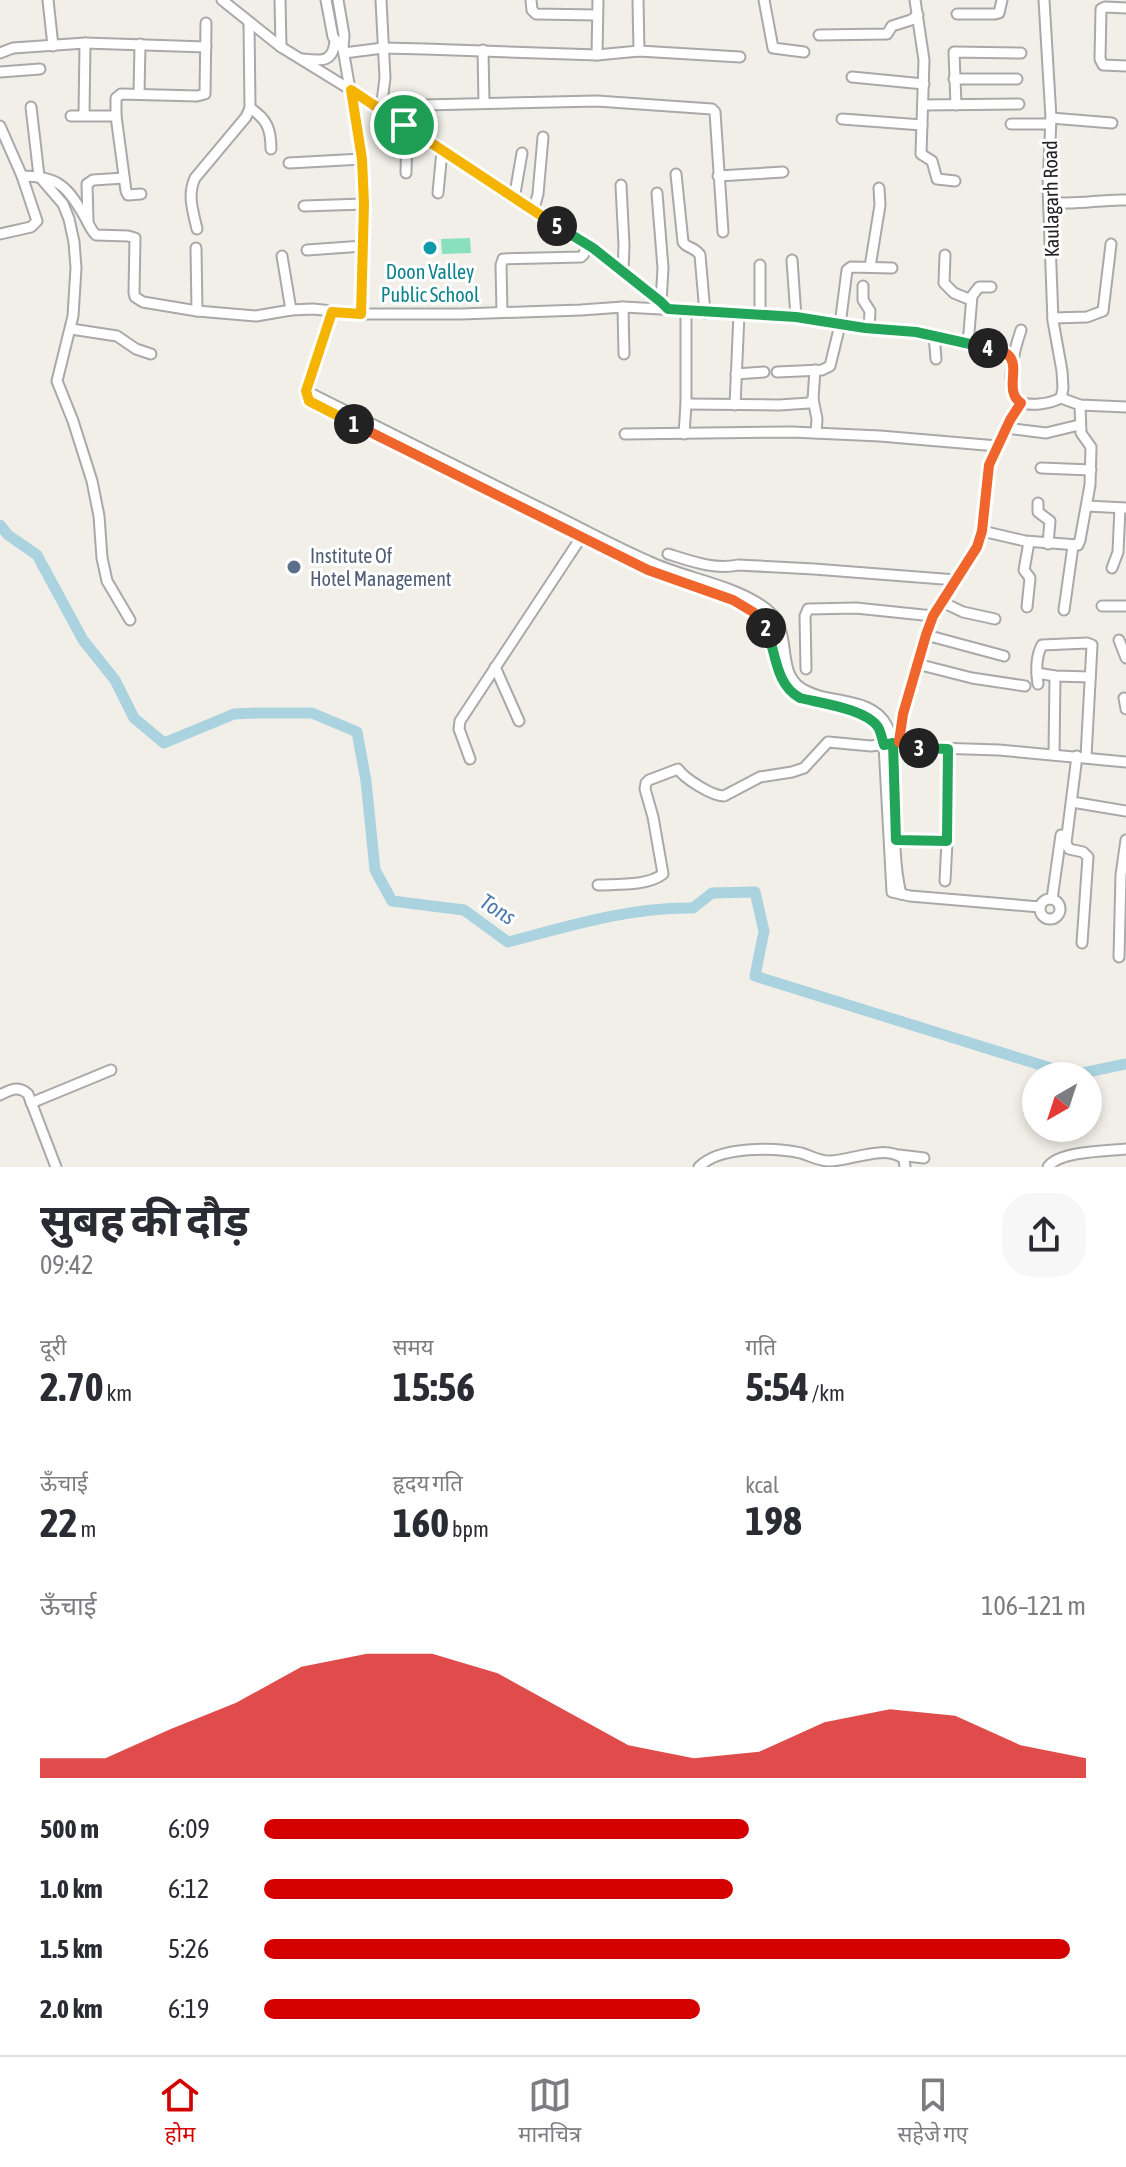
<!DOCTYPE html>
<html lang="hi">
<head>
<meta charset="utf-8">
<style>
  body { margin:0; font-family:"Asap Condensed","Noto Sans Devanagari",sans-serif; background:#f7f7f7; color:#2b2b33; height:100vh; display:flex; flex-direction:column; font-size:30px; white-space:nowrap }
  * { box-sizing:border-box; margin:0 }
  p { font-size:26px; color:#7c7c81 }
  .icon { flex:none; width:44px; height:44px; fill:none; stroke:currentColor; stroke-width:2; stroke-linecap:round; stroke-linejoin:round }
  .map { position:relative; height:1167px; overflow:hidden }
  .drawer { display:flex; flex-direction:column; background:#fff; flex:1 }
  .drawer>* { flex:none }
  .needle { width:52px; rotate:219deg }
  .buttons { position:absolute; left:1022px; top:1062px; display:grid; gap:16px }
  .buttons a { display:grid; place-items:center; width:80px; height:80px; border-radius:50%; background:#fff; box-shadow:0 4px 12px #0003; font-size:40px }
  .pin { position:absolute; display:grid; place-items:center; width:68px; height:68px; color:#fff; margin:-34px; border:4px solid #fff; border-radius:50%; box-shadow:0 2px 8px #0007 }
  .km { position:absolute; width:40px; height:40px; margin:-20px; border-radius:50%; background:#222; color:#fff; font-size:22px; line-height:40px; text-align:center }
  .round { display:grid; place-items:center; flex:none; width:84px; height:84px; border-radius:32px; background:#f7f7f7 }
  .headline { display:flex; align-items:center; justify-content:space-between; height:136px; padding:0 40px }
  h1 { font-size:44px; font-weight:700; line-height:60px }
  .figures { display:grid; grid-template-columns:repeat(3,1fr); gap:12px; height:136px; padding:8px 40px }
  .figures div { display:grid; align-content:center }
  .figures b { font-size:40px; font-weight:700 }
  .figures small { font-size:22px; font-weight:400 }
  .figures p { font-size:22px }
  .chart { height:224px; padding:16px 40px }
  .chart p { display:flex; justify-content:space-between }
  .chart svg { width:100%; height:144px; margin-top:8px; fill:#d40000; opacity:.7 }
  ul { padding:0 40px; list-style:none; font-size:26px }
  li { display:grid; grid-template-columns:128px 96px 1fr; align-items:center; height:60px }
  li i { height:20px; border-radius:10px; background:#d40000 }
  .tabs { display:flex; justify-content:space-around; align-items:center; height:112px; border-top:2px solid #e1e1e2; background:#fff; font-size:22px; color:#7c7c81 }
  .tabs a { display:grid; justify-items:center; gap:4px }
  .tabs .selected { color:#d40000 }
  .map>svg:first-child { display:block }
</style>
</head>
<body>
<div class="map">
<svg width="1126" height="1167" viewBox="0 0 1126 1167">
  <rect width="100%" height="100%" fill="#f2efe9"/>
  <path fill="#88e0be" d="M470,238L471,253L442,254L441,239Z"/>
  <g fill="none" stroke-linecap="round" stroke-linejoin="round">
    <path stroke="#aad3df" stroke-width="11" d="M0,525L8,535L37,555L83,640L115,680L134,718L164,743L234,714L255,713H312L357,732L366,781L375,870L392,901L464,910L508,942C569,926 629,907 693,908L712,893L755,892L764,931L755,976L1073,1075L1126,1064"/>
    <g stroke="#a9a9a9" stroke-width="13">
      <g id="minor">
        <path d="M48,0L53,46"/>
        <path d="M222,0L281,47L351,90L514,199L593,248L668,309"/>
        <path d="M280,0L281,47"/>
        <path d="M326,0L333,37L343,49"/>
        <path d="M338,0L344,35L343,49L362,159L364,204L361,314"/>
        <path d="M381,0L385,78L381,110"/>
        <path d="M531,0L532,10L536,14L597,15"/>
        <path d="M638,0L639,51"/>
        <path d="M764,0L773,48L804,52"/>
        <path d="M915,0L924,60L921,154L932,161L937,179L955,181"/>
        <path d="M1044,0L1051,118L1048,187L1053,321L1062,371L1063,388L1061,398"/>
        <path d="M1126,8L1105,7L1101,9L1100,59L1103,65L1126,66"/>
        <path d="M957,14H995L999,13L1002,0"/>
        <path d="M819,35L887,34L892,26L911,20L918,15"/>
        <path d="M483,50L484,103"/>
        <path d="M0,53L13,48L85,43L206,47"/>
        <path d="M344,53L383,48L425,49L597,55L639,51L740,57"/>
        <path d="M597,55L598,0"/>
        <path d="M303,59C321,61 333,63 335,41"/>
        <path d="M0,72L40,69"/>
        <path d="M852,77L924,84"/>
        <path d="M954,79H1017"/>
        <path d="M139,94L140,44"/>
        <path d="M923,105L1019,104"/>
        <path d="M956,105L954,52L1021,53"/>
        <path d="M31,107L39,176"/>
        <path d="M250,108C267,119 271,129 271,149"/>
        <path d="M84,115L85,43"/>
        <path d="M71,116H116"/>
        <path d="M1051,118L1112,123"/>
        <path d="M842,119L922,125"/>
        <path d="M1011,124H1050"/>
        <path d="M404,125L415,110L423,105L597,101L712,109L715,112L723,232"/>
        <path d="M0,126L22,176C59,176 68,187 86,219C89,225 91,230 96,235L128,236L135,238L134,293L135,297L143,302L197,311L256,316L291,310L313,309L361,314H461L581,310L623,307L772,315L796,317L865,328L916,332L997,350L1006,353L1012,360"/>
        <path d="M289,163L362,159"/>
        <path d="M406,173L407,127"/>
        <path d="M676,174L683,242C686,248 695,247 700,255L705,313"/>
        <path d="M39,176L63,204L69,219L74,242L76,268L73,316L57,381L73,421L92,481L99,516L102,558L107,581L130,620"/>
        <path d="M718,176L783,172"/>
        <path d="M621,185L624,245L623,272"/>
        <path d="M438,193L442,151"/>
        <path d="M657,193L663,268L661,302"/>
        <path d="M141,194L128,195L126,191L116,116V98L121,94L197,96L205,94L206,23"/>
        <path d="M514,199L522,153"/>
        <path d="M1049,202C1076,206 1099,199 1126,200"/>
        <path d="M304,206L364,204"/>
        <path d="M533,212L538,194L543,137"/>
        <path d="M88,221L87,184L93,180L124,178"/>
        <path d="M197,229C193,211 187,195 195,178L246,117L250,108L249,23"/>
        <path d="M0,234L31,227L37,221L22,176"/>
        <path d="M196,248L197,311"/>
        <path d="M307,250L363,246"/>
        <path d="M945,255L944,283L954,293L971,300"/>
        <path d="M282,256L291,310"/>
        <path d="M792,260L796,317"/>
        <path d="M870,267L880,205L879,188"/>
        <path d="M863,286V300L870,311L869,329"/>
        <path d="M623,307L624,354"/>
        <path d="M332,312L306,391L309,401L648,570L733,600L753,612L762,622L772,643L782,679L793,694L861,714L872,720L879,729L884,745L892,892L910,896L1040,907"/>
        <path d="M502,312L501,265L503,259L581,257L584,254L587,244"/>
        <path d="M760,315V265"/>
        <path d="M1053,318L1087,317L1103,311L1111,244"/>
        <path d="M71,329L117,336L136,349L151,354"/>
        <path d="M1021,330C1014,351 1005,382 1017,401C1030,407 1049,404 1061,398L1080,405L1126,407"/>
        <path d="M934,335L936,359"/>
        <path d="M968,344L972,296L979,287H991"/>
        <path d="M777,372L822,370L830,366L840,325L847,270L851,267L892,268"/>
        <path d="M736,374L764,372"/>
        <path d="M306,391C382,429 458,467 534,505C572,523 609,544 648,561C684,578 727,583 761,605C797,627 773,669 801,688C826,705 872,695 887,726C894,740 893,758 894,773C895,812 892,858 901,894"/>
        <path d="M813,399L817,419L816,433"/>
        <path d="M686,404L779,405L809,403L813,399L815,370"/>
        <path d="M735,405L739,314"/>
        <path d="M1006,428L1046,433L1079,425"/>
        <path d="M625,434L792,432L880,436L997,446"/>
        <path d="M684,434L686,404V311"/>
        <path d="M1041,468L1091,470"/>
        <path d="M1038,503V512L1050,521L1048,544"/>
        <path d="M1087,506L1126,508"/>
        <path d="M982,531L1025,541L1078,545L1080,540L1090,485L1091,447L1081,433L1080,405"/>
        <path d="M668,554C691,561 714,570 738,565L814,569L956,580"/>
        <path d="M1112,568L1118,552L1120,508"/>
        <path d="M942,602L963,612L995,619"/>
        <path d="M1102,606H1126"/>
        <path d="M1027,607L1030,578L1024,570L1029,542"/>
        <path d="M1064,610L1073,546"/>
        <path d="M926,635L1004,656"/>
        <path d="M1119,640L1126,658"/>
        <path d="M917,664L972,678L1025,686"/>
        <path d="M495,667L519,721"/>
        <path d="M806,669L805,616L808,609L856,608L933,616"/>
        <path d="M1037,673L1055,676L1090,677"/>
        <path d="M1038,684C1036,671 1036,656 1042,645L1087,643L1092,645L1086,757"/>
        <path d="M1124,698L1126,709"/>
        <path d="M899,742L905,747L999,750L1126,762"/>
        <path d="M1054,755L1055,676"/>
        <path d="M1077,756L1066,843L1069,849L1083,852L1088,857L1082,943"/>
        <path d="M470,759L459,729L460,721L584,533"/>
        <path d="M1072,802L1126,811"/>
        <path d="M896,840L947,841"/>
        <path d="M945,881L947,841L948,749"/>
        <path d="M598,885C617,884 648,886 663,874L653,817L645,789L646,783L649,780L678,769C685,779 712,796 724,796L760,777L792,772L804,768L828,742L871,746L899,742L903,714L926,635L933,616L977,547L982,531L989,465L1010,420L1021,403"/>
        <circle cx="1050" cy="909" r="10"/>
        <path d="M1052,899L1061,835"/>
        <path d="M1119,957L1121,875L1126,840"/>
        <path d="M0,1095C10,1090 18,1085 28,1094L56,1167"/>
        <path d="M31,1103L111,1070"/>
        <path d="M899,1155L924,1158"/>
        <path d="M699,1167C719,1146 775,1147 801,1153C811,1156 821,1162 831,1161C854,1160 884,1144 904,1159L905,1167"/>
        <path d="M1048,1167C1058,1151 1107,1151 1126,1149"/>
      </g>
    </g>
    <use href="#minor" stroke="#fff" stroke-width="9"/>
  </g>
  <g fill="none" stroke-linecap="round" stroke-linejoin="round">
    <g stroke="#fff" stroke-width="16">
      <path id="split-1" d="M354,424L309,401L306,391L332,312L361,314L364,204L362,159L351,90L404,125"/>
    </g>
    <g stroke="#fff" stroke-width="16">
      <path id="split-2" d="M354,424L648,570L733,600L753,612L766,628"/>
    </g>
    <g stroke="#fff" stroke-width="16">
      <path id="split-3" d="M766,628C776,651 775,685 800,698C820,703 866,709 878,727C881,732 882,739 884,745L893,743L896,840L947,841L948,749L919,748"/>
    </g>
    <g stroke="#fff" stroke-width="16">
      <path id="split-4" d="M919,748L905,747L899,742L903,714L926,635L933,616L977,547L982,531L989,465L1010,420L1021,403C1003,391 1022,365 1007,354C1003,350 993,349 988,348"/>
    </g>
    <g stroke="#fff" stroke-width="16">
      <path id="split-5" d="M557,226L593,248L661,302L668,309L796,317L865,328L916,332L988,348"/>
    </g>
    <g stroke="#fff" stroke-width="16">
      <path id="split-6" d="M404,125L557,226"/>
    </g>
    <use href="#split-1" stroke="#f5b400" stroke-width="10"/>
    <use href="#split-2" stroke="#f0652b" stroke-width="10"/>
    <use href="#split-3" stroke="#22a559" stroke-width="10"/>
    <use href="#split-4" stroke="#f0652b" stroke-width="10"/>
    <use href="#split-5" stroke="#22a559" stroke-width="10"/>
    <use href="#split-6" stroke="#f5b400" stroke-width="10"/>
  </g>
  <circle fill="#0f9aa8" stroke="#fff" stroke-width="3" cx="430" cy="248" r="8"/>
  <circle fill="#5c6f8a" stroke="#fff" stroke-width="3" cx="294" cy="567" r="8"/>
  <g text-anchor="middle" stroke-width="6" stroke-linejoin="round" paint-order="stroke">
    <g font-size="20" fill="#222" stroke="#fff">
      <text transform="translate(1051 199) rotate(-91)" y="7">Kaulagarh Road</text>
    </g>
    <g font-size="20" fill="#0d838f" stroke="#fff">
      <text x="430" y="279">Doon Valley<tspan x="430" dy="23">Public School</tspan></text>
    </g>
    <g font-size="20" fill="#4e5e75" stroke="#fff" text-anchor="start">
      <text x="310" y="563">Institute Of<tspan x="310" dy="23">Hotel Management</tspan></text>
    </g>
    <g font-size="22" font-style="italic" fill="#4a7aab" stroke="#fff">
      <text transform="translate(498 909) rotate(33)" y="8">Tons</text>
    </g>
  </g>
</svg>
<div class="buttons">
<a><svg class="needle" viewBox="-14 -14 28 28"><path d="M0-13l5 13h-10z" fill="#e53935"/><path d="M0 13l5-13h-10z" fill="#7c7c81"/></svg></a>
</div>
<div class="pin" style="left:404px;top:125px;background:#1e9e55"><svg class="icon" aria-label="arrive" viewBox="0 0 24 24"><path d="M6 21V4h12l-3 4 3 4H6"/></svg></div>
<b class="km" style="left:354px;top:424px">1</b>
<b class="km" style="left:766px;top:628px">2</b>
<b class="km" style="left:919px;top:748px">3</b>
<b class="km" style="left:988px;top:348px">4</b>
<b class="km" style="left:557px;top:226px">5</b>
</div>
<section class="drawer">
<div class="headline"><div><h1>सुबह की दौड़</h1><p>09:42</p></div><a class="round"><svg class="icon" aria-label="share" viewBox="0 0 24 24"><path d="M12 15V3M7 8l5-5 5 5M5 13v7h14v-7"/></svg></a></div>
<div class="figures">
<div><p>दूरी</p><b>2.70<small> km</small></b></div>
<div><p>समय</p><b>15:56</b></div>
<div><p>गति</p><b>5:54<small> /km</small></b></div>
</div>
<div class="figures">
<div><p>ऊँचाई</p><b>22<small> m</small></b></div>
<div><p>हृदय गति</p><b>160<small> bpm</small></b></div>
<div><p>kcal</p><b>198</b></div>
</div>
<div class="chart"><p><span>ऊँचाई</span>106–121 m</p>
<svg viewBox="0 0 160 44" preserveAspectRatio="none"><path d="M0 44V38L10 38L20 29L30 21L40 10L50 6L60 6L70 12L80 23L90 34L100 38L110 36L120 27L130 23L140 25L150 34L160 38V44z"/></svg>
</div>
<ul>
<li><b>500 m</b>6:09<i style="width:59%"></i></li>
<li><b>1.0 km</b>6:12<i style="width:57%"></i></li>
<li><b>1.5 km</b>5:26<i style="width:98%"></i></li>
<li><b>2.0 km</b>6:19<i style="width:53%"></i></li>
</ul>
</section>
<nav class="tabs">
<a class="selected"><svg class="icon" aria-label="home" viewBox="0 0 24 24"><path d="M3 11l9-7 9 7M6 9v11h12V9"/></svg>होम</a>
<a><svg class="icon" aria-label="map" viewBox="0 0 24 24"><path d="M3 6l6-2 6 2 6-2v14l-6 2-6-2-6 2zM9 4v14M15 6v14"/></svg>मानचित्र</a>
<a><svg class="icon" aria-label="saved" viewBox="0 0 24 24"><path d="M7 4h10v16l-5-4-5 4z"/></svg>सहेजे गए</a>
</nav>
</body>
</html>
